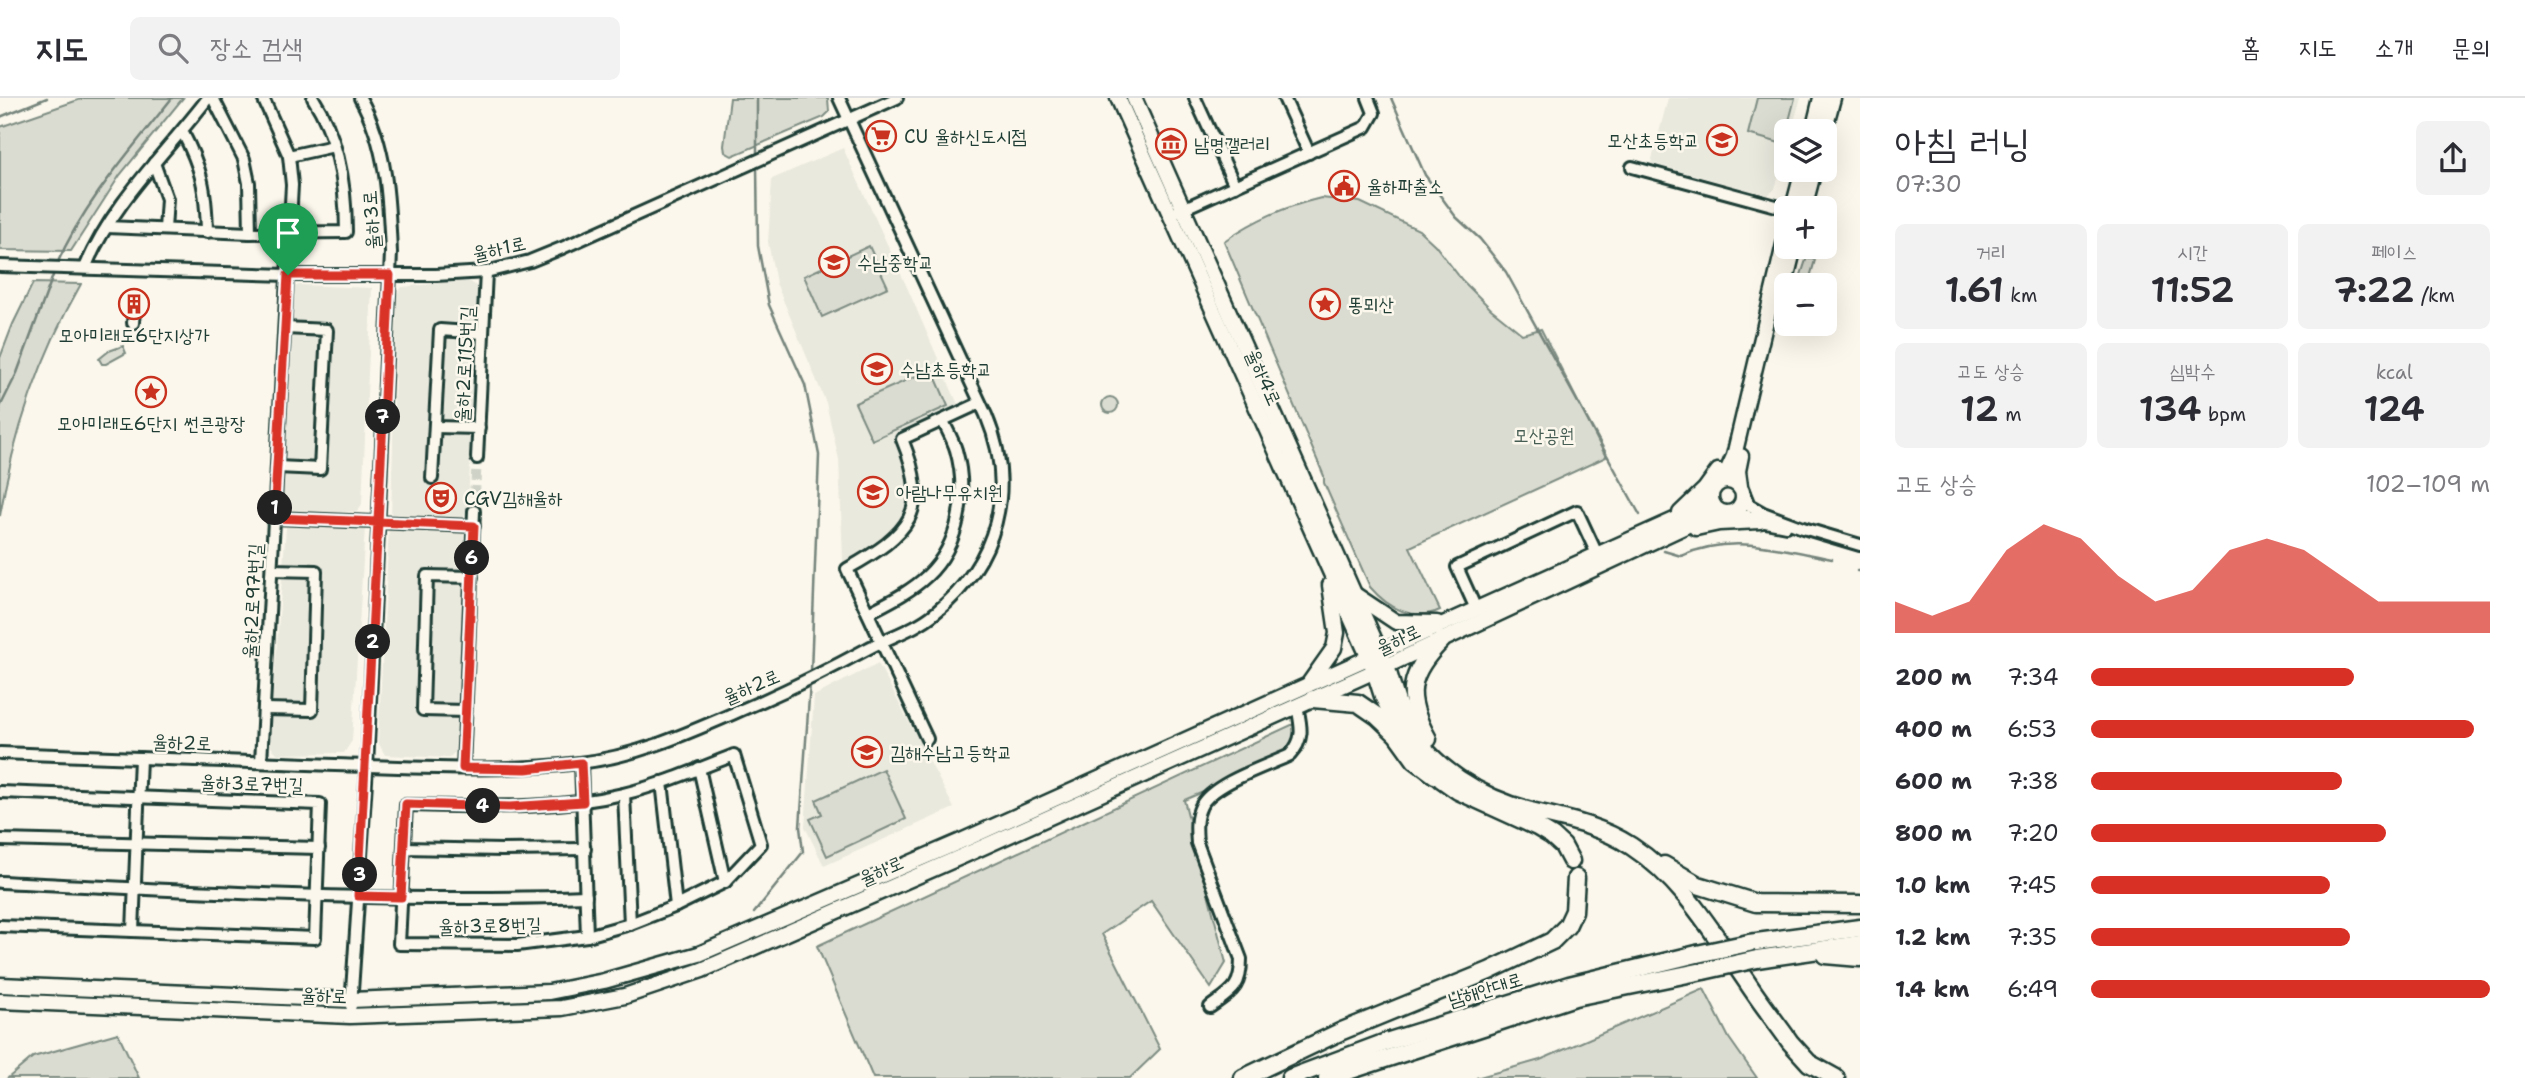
<!DOCTYPE html>
<html lang="ko">
<head>
<meta charset="utf-8">
<style>
  body { margin:0; font-family:"Shantell Sans","Poor Story",sans-serif; background:#f2f2f3; color:#2b2b33; height:100vh; display:flex; flex-direction:column; font-size:26px; white-space:nowrap }
  * { box-sizing:border-box; margin:0 }
  p { font-size:23px; color:#7c7c81 }
  .icon { flex:none; width:38px; height:38px; fill:none; stroke:currentColor; stroke-width:2; stroke-linecap:round; stroke-linejoin:round }
  .map { position:relative; flex:1; overflow:hidden }
  .panel { display:flex; flex-direction:column; background:#fff; width:665px }
  .panel>* { flex:none }
  .tools { position:absolute; left:1774px; top:21px; display:grid; gap:14px }
  .tools a { display:grid; place-items:center; width:63px; height:63px; border-radius:10px; background:#fff; box-shadow:0 7px 28px #0002; font-size:35px }
  .pin { position:absolute; display:grid; place-items:center; width:60px; height:60px; color:#fff; margin:-72px -30px; border-radius:50% 50% 50% 0; rotate:-45deg; box-shadow:0 0 7px #0007 }
  .pin .icon { rotate:45deg }
  .km { position:absolute; width:35px; height:35px; margin:-18px; border-radius:50%; background:#222; color:#fff; font-size:19px; line-height:35px; text-align:center }
  .round { display:grid; place-items:center; flex:none; width:74px; height:74px; border-radius:10px; background:#f2f2f3 }
  .summary { display:flex; align-items:center; justify-content:space-between; height:119px; padding:0 35px }
  h1 { font-size:38px; font-weight:600; line-height:52px }
  .metrics { display:grid; grid-template-columns:repeat(3,1fr); gap:10px; height:119px; padding:7px 35px }
  .metrics div { display:grid; align-content:center; border-radius:10px; background:#f2f2f3; text-align:center }
  .metrics b { font-size:35px; font-weight:600 }
  .metrics small { font-size:19px; font-weight:400 }
  .metrics p { font-size:19px }
  .chart { height:196px; padding:14px 35px }
  .chart p { display:flex; justify-content:space-between }
  .chart svg { width:100%; height:126px; margin-top:7px; fill:#d93025; opacity:.7 }
  ul { padding:0 35px; list-style:none; font-size:23px }
  li { display:grid; grid-template-columns:112px 84px 1fr; align-items:center; height:52px }
  li i { height:18px; border-radius:9px; background:#d93025 }
  header { display:flex; align-items:center; gap:42px; box-sizing:border-box; height:98px; padding:0 35px; background:#fff; border-bottom:2px solid #e1e1e2 }
  header strong { font-size:33px }
  nav { display:flex; gap:38px; margin-inline-start:auto; font-size:24px }
  .search { width:490px; height:63px; background:#f2f2f3; display:flex; align-items:center; gap:18px; box-sizing:border-box; padding:0 24px; border-radius:10px; color:#7c7c81; font-size:26px }
  main { display:flex; flex:1; min-height:0 }
  .map>svg:first-child { display:block }
</style>
</head>
<body>
<header>
<strong>지도</strong>
<div class="search"><svg class="icon" aria-label="search" viewBox="0 0 24 24"><circle cx="10" cy="10" r="6"/><path d="M15 15l6 6"/></svg>장소 검색</div>
<nav><a>홈</a><a>지도</a><a>소개</a><a>문의</a></nav>
</header>
<main>
<div class="map">
<svg width="1860" height="980" viewBox="0 0 1860 980">
  <rect width="100%" height="100%" fill="#fbf7ec"/>
  <filter id="ink" filterUnits="userSpaceOnUse"><feTurbulence type="fractalNoise" baseFrequency=".0143" numOctaves="2"/><feDisplacementMap in="SourceGraphic" scale="14" xChannelSelector="R" yChannelSelector="G"/><feConvolveMatrix kernelMatrix="1 2 1 2 8 2 1 2 1" color-interpolation-filters="sRGB"/></filter>
  <g filter="url(#ink)">
    <g fill="#eae9de">
      <path d="M1668,0H1801L1791,33H1787V50L1775,91L1768,97L1764,96L1651,65Z"/>
      <path d="M843,50L907,189L959,309L896,337L908,368L910,401L896,430L868,454L848,464L843,463L839,362L826,305L776,185L768,144L772,81Z"/>
      <path d="M468,182L479,190L468,408L463,421L391,417L397,196L402,189Z"/>
      <path d="M300,187L372,190L362,406L357,414L287,415L281,409L293,189Z"/>
      <path d="M286,429L365,430L352,643L344,655L278,656L269,647Z"/>
      <path d="M389,430L461,432L464,435L459,631L456,653L449,660L385,657L378,644Z"/>
      <path d="M878,565L954,710L824,768L805,729L814,598Z"/>
    </g>
    <g fill="#dbdcd1" stroke="#7d8c82" stroke-width="2">
      <path d="M84,0H183L120,77L71,153L0,152V29Z"/>
      <path d="M730,0H828L829,14L824,19L732,58L725,54L724,48Z"/>
      <path d="M1757,0H1795L1783,46L1748,36Z"/>
      <path d="M1321,100L1360,104L1419,132L1435,147L1462,182L1491,211L1522,236L1541,231L1606,359L1410,449L1440,512C1413,524 1388,510 1370,489L1324,385V378L1224,143C1256,121 1284,109 1321,100Z"/>
      <path d="M869,148L888,189L822,219L804,178Z"/>
      <path d="M1807,159L1815,162L1809,183L1800,180Z"/>
      <path d="M33,185L81,186C40,258 13,336 0,418V260L13,226Z"/>
      <path d="M123,248L126,255L106,266H102L99,261L109,253Z"/>
      <path d="M932,271L948,308L872,342L855,305Z"/>
      <circle cx="1110" cy="307" r="8"/>
      <path d="M1300,623L1290,657L1184,702L1226,865L1211,890L1151,803L1102,836L1160,951L1130,980H873L817,848Z"/>
      <path d="M883,671L906,721L827,758L810,721L822,716L816,702Z"/>
      <path d="M1704,891L1729,940L1757,980H1476L1540,962Z"/>
      <path d="M118,935L139,980H8L33,959Z"/>
    </g>
    <g fill="none" stroke-linecap="round" stroke-linejoin="round">
      <g stroke="#74847b" stroke-width="2.5">
        <path d="M1391,0L1425,77L1456,119L1480,141L1506,174L1640,417"/>
        <path d="M0,19L47,0"/>
        <path d="M757,60V0"/>
        <path d="M757,67L758,148L769,207L805,287L819,357L811,575"/>
        <path d="M57,166C84,104 131,52 172,0"/>
        <path d="M0,316V309L17,275L55,172"/>
        <path d="M1664,453L1681,458C1730,435 1781,451 1832,461"/>
        <path d="M1857,473H1858"/>
        <path d="M754,815L803,754L800,729L810,585"/>
      </g>
      <path stroke="#cfd2c7" stroke-width="10" stroke-dasharray="10 5" stroke-linecap="butt" d="M474,413L477,360"/>
      <g stroke="#1f3d34" stroke-width="16">
        <g id="minor">
          <path d="M213,0L244,61L249,85L250,135"/>
          <path d="M1195,0L1235,88"/>
          <path d="M1284,0L1309,55"/>
          <path d="M182,33C202,71 206,91 207,134"/>
          <path d="M289,58L334,48"/>
          <path d="M154,65L167,101L165,131"/>
          <path d="M1632,69L1787,111"/>
          <path d="M1178,113L1366,29L1374,15L1368,0"/>
          <path d="M107,129L250,135L346,134C346,89 338,39 313,0"/>
          <path d="M0,168L288,177H436L486,174L530,163L562,150L897,0"/>
          <path d="M85,170C112,105 166,55 208,0"/>
          <path d="M133,225L134,212"/>
          <path d="M435,329L479,330"/>
          <path d="M477,360L486,174"/>
          <path d="M277,369L320,371L327,232L285,230"/>
          <path d="M432,380L440,232L483,235"/>
          <path d="M1744,395L1749,407L1763,415L1803,430L1860,447"/>
          <path d="M1735,413L1760,423L1786,428"/>
          <path d="M274,420L474,428"/>
          <path d="M1476,511L1457,469L1577,413L1597,456"/>
          <path d="M868,515C889,504 910,494 927,478C960,447 968,394 956,352C953,342 947,332 943,323"/>
          <path d="M264,611L312,612L316,473L272,472"/>
          <path d="M465,613L423,612L427,478L472,479"/>
          <path d="M927,641L847,471C909,436 932,414 902,341L980,305"/>
          <path d="M0,655C112,659 223,663 335,667C416,669 499,675 579,665C643,658 701,629 760,604C796,588 832,570 867,551C889,539 916,531 935,515C998,464 1017,391 986,317L839,0"/>
          <path d="M734,657L761,746L725,784L676,808L630,826L587,838L517,847L399,846L406,707C478,708 552,713 623,696C661,687 698,671 734,657Z"/>
          <path d="M261,664L292,87L289,58L263,0"/>
          <path d="M581,665L587,838"/>
          <path d="M463,670L474,413"/>
          <path d="M699,670L725,784"/>
          <path d="M662,684L676,808"/>
          <path d="M0,694L320,706L315,840L0,828"/>
          <path d="M624,696L630,826"/>
          <path d="M0,742L319,750"/>
          <path d="M404,750L502,752L585,751"/>
          <path d="M0,784C195,793 391,805 586,798"/>
          <path d="M133,833L140,660"/>
          <path d="M351,908L367,668L391,155C389,103 387,47 360,0"/>
          <path d="M1210,909C1232,893 1241,890 1241,861L1197,745C1196,732 1195,720 1201,708C1213,685 1267,668 1290,657C1305,641 1301,628 1297,608"/>
        </g>
      </g>
      <g stroke="#1f3d34" stroke-width="19">
        <g id="major">
          <path d="M1118,0L1372,567"/>
          <path d="M1134,0L1383,561"/>
          <path d="M1813,33L1821,0"/>
          <path d="M1824,33L1833,0"/>
          <path d="M1793,110L1803,72"/>
          <path d="M1804,110L1814,72"/>
          <path d="M1780,206L1794,149"/>
          <circle cx="1727" cy="399" r="16"/>
          <path d="M1718,385L1725,378L1734,358L1787,134"/>
          <path d="M1740,388L1738,373L1741,358"/>
          <path d="M1680,415L1705,391L1718,373"/>
          <path d="M1696,430L1719,425L1760,423"/>
          <path d="M1354,496L1396,524L1437,525"/>
          <path d="M1310,584L1334,550L1337,535L1330,487"/>
          <path d="M0,887L351,902L549,894L604,883L699,856L959,744L1712,405"/>
          <path d="M0,903L350,918L562,910L625,898L702,872L965,757L1386,568L1718,413"/>
        </g>
      </g>
      <g stroke="#1f3d34" stroke-width="21">
        <g id="highway">
          <path d="M1386,568C1392,586 1396,607 1405,623C1430,670 1481,700 1531,713C1565,721 1601,728 1631,748C1682,781 1713,835 1747,884C1760,904 1776,924 1790,944L1809,965L1836,980"/>
          <path d="M1375,573L1383,598L1397,626"/>
          <path d="M1313,601L1358,605L1377,618L1397,637L1415,662L1435,677"/>
          <path d="M1428,641C1404,598 1408,576 1442,542"/>
          <path d="M1441,681L1458,693L1537,729L1552,738L1563,748L1571,763"/>
          <path d="M1664,767L1698,787L1756,805L1860,806"/>
          <path d="M1749,845L1860,830"/>
          <path d="M1825,857L1860,860"/>
          <path d="M1757,861L1860,846"/>
          <path d="M1243,980L1342,933L1489,873L1552,843L1567,828L1574,813L1576,780"/>
          <path d="M1290,980L1386,944L1569,887L1697,856"/>
          <path d="M1327,980L1575,899L1703,873"/>
        </g>
      </g>
      <use href="#minor" stroke="#fbf7ec" stroke-width="10"/>
      <use href="#major" stroke="#fbf7ec" stroke-width="14"/>
      <use href="#highway" stroke="#fbf7ec" stroke-width="16"/>
      <g stroke="#1f3d34" stroke-width="21" stroke-linecap="butt">
        <g id="highway-bridge">
          <path d="M1697,856L1749,845"/>
          <path d="M1703,873L1757,861"/>
        </g>
      </g>
      <use href="#highway-bridge" stroke="#fbf7ec" stroke-width="16"/>
    </g>
  </g>
  <g fill="none" stroke-linecap="round" stroke-linejoin="round" filter="url(#ink)">
    <g stroke="#fff" stroke-width="14">
      <path id="route" d="M288,177L274,420L378,424L358,798L401,799L406,706L510,709L583,704L581,665L526,671L463,670L474,428L378,424L390,177H288"/>
    </g>
    <use href="#route" stroke="#d93025" stroke-width="9"/>
  </g>
  <defs>
    <g id="supermarket-ring" transform="scale(1.575)"><circle r="9.5" fill="#fbf7ec" stroke="#c8321e" stroke-width="1.5"/><path d="M-6-5.5h2.5l.6 2H6L4.5 2H-2.5L-4.4-4H-6ZM-1.5 3.2a1.3 1.3 0 1 0 .1 0ZM3 3.2a1.3 1.3 0 1 0 .1 0Z" fill="#c8321e"/></g>
    <g id="school-ring" transform="scale(1.575)"><circle r="9.5" fill="#fbf7ec" stroke="#c8321e" stroke-width="1.5"/><path d="M0-5L7-2L0 1L-7-2ZM-4 1L0 2.5L4 1V4Q0 6-4 4Z" fill="#c8321e"/></g>
    <g id="museum-ring" transform="scale(1.575)"><circle r="9.5" fill="#fbf7ec" stroke="#c8321e" stroke-width="1.5"/><path d="M0-6L6-3V-2H-6V-3ZM-5-1h2V3h-2ZM-1-1h2V3h-2ZM3-1h2V3H3ZM-6 4H6V6H-6Z" fill="#c8321e"/></g>
    <g id="civic-ring" transform="scale(1.575)"><circle r="9.5" fill="#fbf7ec" stroke="#c8321e" stroke-width="1.5"/><path d="M-.6-6.5H3V-4.5H.6V-3L4-1V1h2V6H-6V1h2V-1L-.6-3ZM-1.2 2.5V6h2.4V2.5Z" fill="#c8321e"/></g>
    <g id="building-ring" transform="scale(1.575)"><circle r="9.5" fill="#fbf7ec" stroke="#c8321e" stroke-width="1.5"/><path d="M-4-6H4V6H1V3H-1V6H-4ZM-2.5-4.3h1.7v1.8h-1.7ZM.8-4.3h1.7v1.8H.8ZM-2.5-1h1.7V.8h-1.7ZM.8-1h1.7V.8H.8Z" fill="#c8321e"/></g>
    <g id="sight-ring" transform="scale(1.575)"><circle r="9.5" fill="#fbf7ec" stroke="#c8321e" stroke-width="1.5"/><path d="M0-6L1.8-2.2L6-1.7L2.9 1.2L3.7 5.4L0 3.3L-3.7 5.4L-2.9 1.2L-6-1.7L-1.8-2.2Z" fill="#c8321e"/></g>
    <g id="theatre-ring" transform="scale(1.575)"><circle r="9.5" fill="#fbf7ec" stroke="#c8321e" stroke-width="1.5"/><path d="M-5-5.5Q0-4 5-5.5V0Q5 5 0 6Q-5 5-5 0ZM-3.3-2.5H-1v1.5H-3.3ZM1-2.5H3.3v1.5H1ZM-2.8 1Q0 5.5 2.8 1Z" fill="#c8321e"/></g>
  </defs>
  <g fill-rule="evenodd">
    <use href="#supermarket-ring" x="881" y="38"/>
    <use href="#school-ring" x="1722" y="42"/>
    <use href="#museum-ring" x="1171" y="46"/>
    <use href="#civic-ring" x="1344" y="88"/>
    <use href="#school-ring" x="834" y="164"/>
    <use href="#building-ring" x="134" y="206"/>
    <use href="#sight-ring" x="1325" y="206"/>
    <use href="#school-ring" x="877" y="271"/>
    <use href="#sight-ring" x="151" y="294"/>
    <use href="#school-ring" x="873" y="394"/>
    <use href="#theatre-ring" x="441" y="400"/>
    <use href="#school-ring" x="867" y="654"/>
  </g>
  <g text-anchor="middle" stroke-width="5" stroke-linejoin="round" paint-order="stroke">
    <g font-size="19" fill="#1f3d34" stroke="#fbf7ec" text-anchor="start">
      <text x="904" y="45">CU 율하신도시점</text>
      <text x="1699" y="49" text-anchor="end">모산초등학교</text>
      <text x="1194" y="53">남명갤러리</text>
      <text x="1367" y="95">율하파출소</text>
      <text x="857" y="171">수남중학교</text>
      <text x="1348" y="213">똥뫼산</text>
      <text x="134" y="244" text-anchor="middle">모아미래도6단지상가</text>
      <text x="900" y="278">수남초등학교</text>
      <text x="151" y="332" text-anchor="middle">모아미래도6단지 썬큰광장</text>
      <text x="896" y="401">아람나무유치원</text>
      <text x="464" y="407">CGV김해율하</text>
      <text x="890" y="661">김해수남고등학교</text>
    </g>
    <g font-size="19" fill="#1f3d34" stroke="#fbf7ec">
      <text transform="translate(371 122) rotate(-94)" y="7">율하3로</text>
      <text transform="translate(499 150) rotate(-13)" y="7">율하1로</text>
      <text transform="translate(464 266) rotate(-87)" y="7">율하2로115번길</text>
      <text transform="translate(1264 279) rotate(66)" y="7">율하4로</text>
      <text transform="translate(252 503) rotate(-87)" y="7">율하2로97번길</text>
      <text transform="translate(1398 541) rotate(-25)" y="7">율하로</text>
      <text transform="translate(751 588) rotate(-23)" y="7">율하2로</text>
      <text transform="translate(182 644) rotate(2)" y="7">율하2로</text>
      <text transform="translate(252 685) rotate(2)" y="7">율하3로7번길</text>
      <text transform="translate(881 772) rotate(-24)" y="7">율하로</text>
      <text transform="translate(490 827) rotate(-1)" y="7">율하3로8번길</text>
      <text transform="translate(1485 891) rotate(-17)" y="7">남해안대로</text>
      <text transform="translate(324 897) rotate(2)" y="7">율하로</text>
    </g>
    <g font-size="19" fill="#455d53" stroke="#fbf7ec">
      <text x="1544" y="344">모산공원</text>
    </g>
  </g>
</svg>
<div class="tools">
<a><svg class="icon" aria-label="layers" viewBox="0 0 24 24"><path d="M12 4l9 5-9 5-9-5zM3 14l9 5 9-5"/></svg></a>
<a>+</a>
<a>−</a>
</div>
<div class="pin" style="left:288px;top:177px;background:#1e9e55"><svg class="icon" aria-label="arrive" viewBox="0 0 24 24"><path d="M6 21V4h12l-3 4 3 4H6"/></svg></div>
<b class="km" style="left:275px;top:410px">1</b>
<b class="km" style="left:373px;top:544px">2</b>
<b class="km" style="left:360px;top:777px">3</b>
<b class="km" style="left:483px;top:708px">4</b>
<b class="km" style="left:472px;top:460px">6</b>
<b class="km" style="left:383px;top:319px">7</b>
</div>
<section class="panel">
<div class="summary"><div><h1>아침 러닝</h1><p>07:30</p></div><a class="round"><svg class="icon" aria-label="share" viewBox="0 0 24 24"><path d="M12 15V3M7 8l5-5 5 5M5 13v7h14v-7"/></svg></a></div>
<div class="metrics">
<div><p>거리</p><b>1.61<small> km</small></b></div>
<div><p>시간</p><b>11:52</b></div>
<div><p>페이스</p><b>7:22<small> /km</small></b></div>
</div>
<div class="metrics">
<div><p>고도 상승</p><b>12<small> m</small></b></div>
<div><p>심박수</p><b>134<small> bpm</small></b></div>
<div><p>kcal</p><b>124</b></div>
</div>
<div class="chart"><p><span>고도 상승</span>102–109 m</p>
<svg viewBox="0 0 160 44" preserveAspectRatio="none"><path d="M0 44V33L10 38L20 33L30 15L40 6L50 11L60 24L70 33L80 29L90 15L100 11L110 15L120 24L130 33L140 33L150 33L160 33V44z"/></svg>
</div>
<ul>
<li><b>200 m</b>7:34<i style="width:66%"></i></li>
<li><b>400 m</b>6:53<i style="width:96%"></i></li>
<li><b>600 m</b>7:38<i style="width:63%"></i></li>
<li><b>800 m</b>7:20<i style="width:74%"></i></li>
<li><b>1.0 km</b>7:45<i style="width:60%"></i></li>
<li><b>1.2 km</b>7:35<i style="width:65%"></i></li>
<li><b>1.4 km</b>6:49<i style="width:100%"></i></li>
</ul>
</section>
</main>
</body>
</html>
